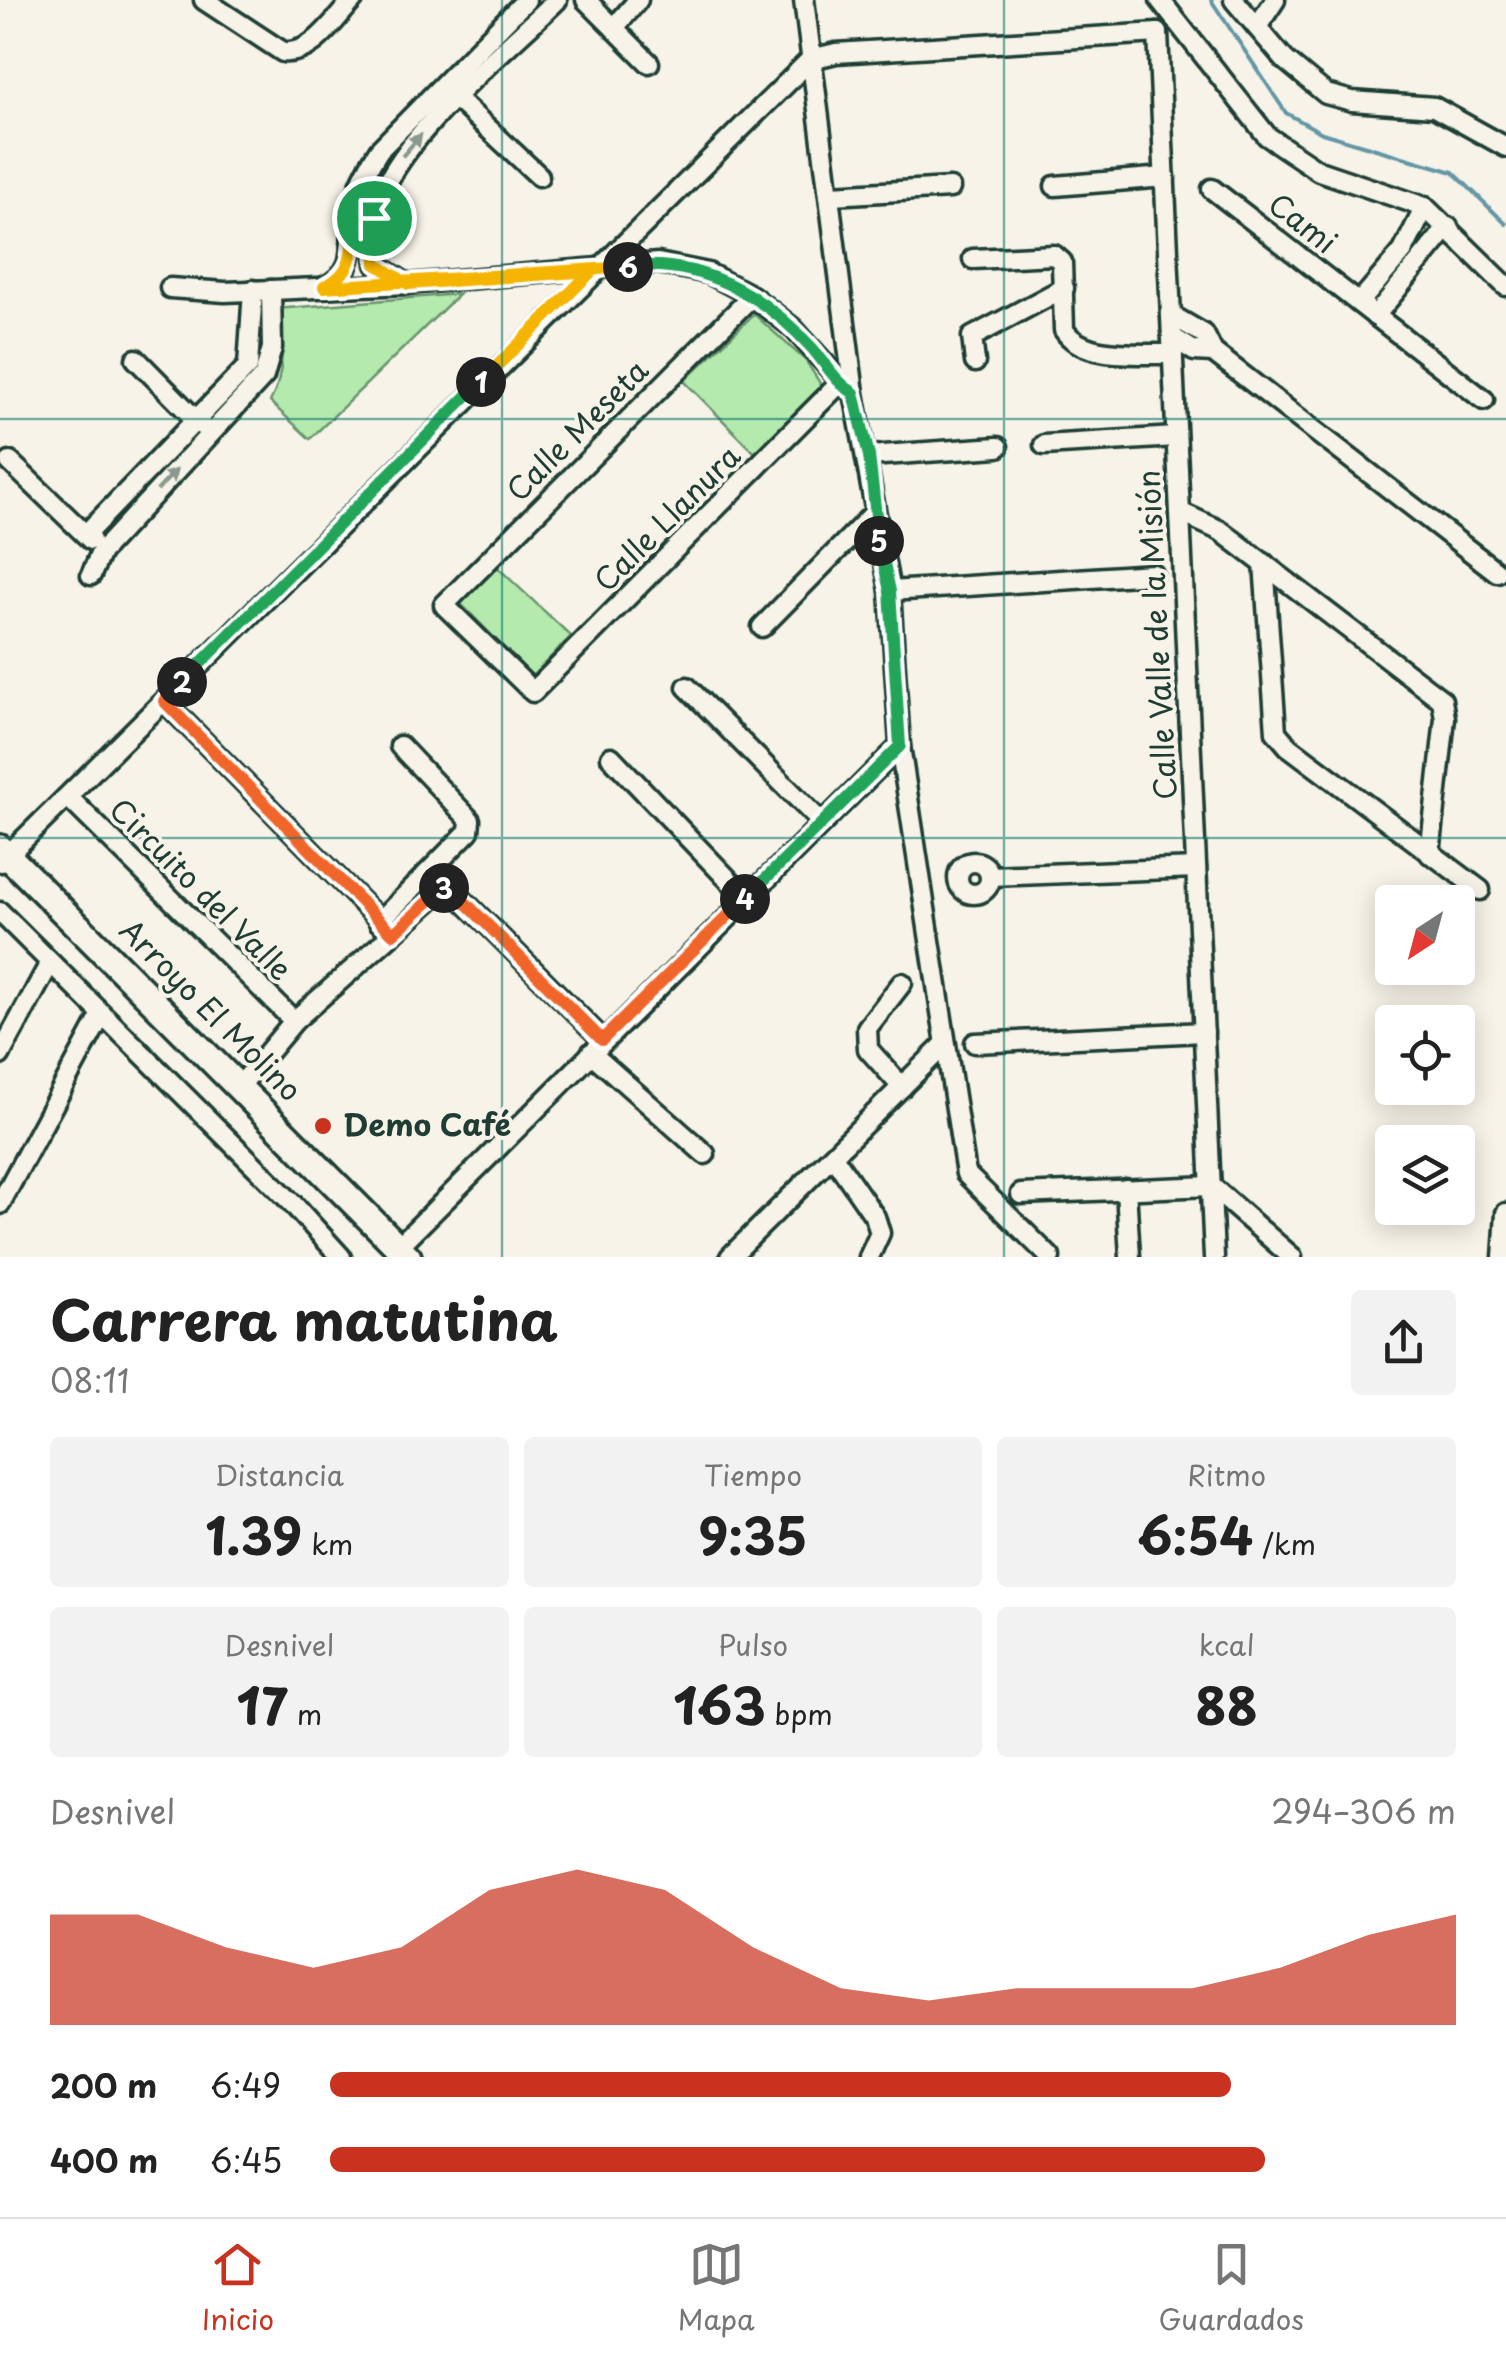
<!DOCTYPE html>
<html lang="es">
<head>
<meta charset="utf-8">
<style>
  body { margin:0; font-family:"Playpen Sans",sans-serif; background:#f2f2f2; color:#222; height:100vh; display:flex; flex-direction:column; font-size:38px; white-space:nowrap }
  * { box-sizing:border-box; margin:0 }
  p { font-size:32px; color:#767676 }
  .icon { flex:none; width:55px; height:55px; fill:none; stroke:currentColor; stroke-width:2; stroke-linecap:round; stroke-linejoin:round }
  .map { position:relative; height:1257px; overflow:hidden }
  .details { display:flex; flex-direction:column; background:#fff; flex:1 }
  .details>* { flex:none }
  .needle { width:65px; rotate:216deg }
  .tools { position:absolute; left:1375px; top:885px; display:grid; gap:20px }
  .tools a { display:grid; place-items:center; width:100px; height:100px; border-radius:10px; background:#fff; box-shadow:0 5px 25px #0003; font-size:50px }
  .pin { position:absolute; display:grid; place-items:center; width:85px; height:85px; color:#fff; margin:-42px; border:5px solid #fff; border-radius:50%; box-shadow:0 2px 10px #0007 }
  .km { position:absolute; width:50px; height:50px; margin:-25px; border-radius:50%; background:#222; color:#fff; font-size:28px; line-height:50px; text-align:center }
  .round { display:grid; place-items:center; flex:none; width:105px; height:105px; border-radius:10px; background:#f2f2f2 }
  .overview { display:flex; align-items:center; justify-content:space-between; height:170px; padding:0 50px }
  h1 { font-size:55px; font-weight:700; line-height:75px }
  .metrics { display:grid; grid-template-columns:repeat(3,1fr); gap:15px; height:170px; padding:10px 50px }
  .metrics div { display:grid; align-content:center; border-radius:10px; background:#f2f2f2; text-align:center }
  .metrics b { font-size:50px; font-weight:700 }
  .metrics small { font-size:28px; font-weight:400 }
  .metrics p { font-size:28px }
  .chart { height:280px; padding:20px 50px }
  .chart p { display:flex; justify-content:space-between }
  .chart svg { width:100%; height:180px; margin-top:10px; fill:#c8321e; opacity:.7 }
  ul { padding:0 50px; list-style:none; font-size:32px }
  li { display:grid; grid-template-columns:160px 120px 1fr; align-items:center; height:75px }
  li i { height:25px; border-radius:12px; background:#c8321e }
  .dock { display:flex; justify-content:space-around; align-items:center; height:140px; border-top:2px solid #e0e0e0; background:#fff; font-size:28px; color:#767676 }
  .dock a { display:grid; justify-items:center; gap:5px }
  .dock .current { color:#c8321e }
  .map>svg:first-child { display:block }
</style>
</head>
<body>
<div class="map">
<svg width="1506" height="1257" viewBox="0 0 1506 1257">
  <rect width="100%" height="100%" fill="#f7f3e8"/>
  <filter id="ink" filterUnits="userSpaceOnUse"><feTurbulence type="fractalNoise" baseFrequency=".01" numOctaves="2"/><feDisplacementMap in="SourceGraphic" scale="20" xChannelSelector="R" yChannelSelector="G"/><feConvolveMatrix kernelMatrix="1 2 1 2 8 2 1 2 1" color-interpolation-filters="sRGB"/></filter>
  <g filter="url(#ink)">
    <g fill="#b4eaad" stroke="#6a9470" stroke-width="2.5">
      <path d="M459,294L310,439L270,402C287,370 282,344 276,309Z"/>
      <path d="M754,314L806,361L823,388L755,453L684,381Z"/>
      <path d="M495,565L571,636L532,676L460,603Z"/>
    </g>
    <g fill="none" stroke-linecap="round" stroke-linejoin="round">
      <path stroke="#6496a7" stroke-width="4" d="M1211,0L1286,113L1322,133L1453,172L1506,224"/>
      <g stroke="#1f3d34" stroke-width="25">
        <g id="street">
          <path d="M204,0L283,52C313,55 334,20 353,0"/>
          <path d="M586,0L649,63"/>
          <path d="M804,0L854,393L890,591L900,746L966,1174L1050,1257"/>
          <path d="M1160,0L1267,136L1319,171L1425,207L1506,286"/>
          <path d="M1234,0L1285,60L1326,94L1352,101L1434,107L1506,147"/>
          <path d="M1257,27L1275,0"/>
          <path d="M614,28L638,0"/>
          <path d="M1158,33L1214,1257"/>
          <path d="M448,91L539,176"/>
          <path d="M1055,186L1165,177"/>
          <path d="M1212,189L1484,400"/>
          <path d="M832,195L950,188"/>
          <path d="M973,259L1054,255L1062,262L1064,330C1083,360 1141,353 1173,354"/>
          <path d="M407,284L376,264C374,246 371,228 376,210C395,139 503,53 557,0"/>
          <path d="M326,286C361,268 347,242 353,209C357,187 367,169 379,150L526,0"/>
          <path d="M170,288L225,292L408,284L658,263L708,273L752,296L793,328L848,389"/>
          <path d="M752,296L444,605L533,692L839,384"/>
          <path d="M1359,303L1403,251L1425,207"/>
          <path d="M1171,315L1204,334L1213,352L1497,572"/>
          <path d="M1375,316L1448,227"/>
          <path d="M1172,337L1194,351L1213,352"/>
          <path d="M136,359L202,426"/>
          <path d="M975,362L972,337L1064,288"/>
          <path d="M1044,445L1176,437"/>
          <path d="M869,456L998,447"/>
          <path d="M10,462L91,540"/>
          <path d="M1180,512L1221,531L1442,700L1445,718L1430,854"/>
          <path d="M86,534L248,366L253,290"/>
          <path d="M1264,563L1276,732L1288,746L1480,890"/>
          <path d="M91,575L101,552L264,376L272,348L271,290"/>
          <path d="M890,591L1153,574"/>
          <path d="M762,627L873,514"/>
          <path d="M687,687L820,821"/>
          <path d="M164,701L393,934"/>
          <path d="M611,757L746,898"/>
          <path d="M68,797L294,1021"/>
          <circle cx="974" cy="878" r="16"/>
          <path d="M1,862L811,59L836,53L1158,33"/>
          <path d="M990,876L1196,868"/>
          <path d="M0,912L293,1204L341,1257"/>
          <path d="M379,922L469,831L470,820L400,746"/>
          <path d="M975,1043L1204,1032"/>
          <path d="M591,1053L705,1154"/>
          <path d="M0,1055L50,963"/>
          <path d="M240,1086L294,1021L448,885L602,1039"/>
          <path d="M902,1087L868,1049L867,1028L902,983"/>
          <path d="M833,1156L875,1217L880,1233L869,1257"/>
          <path d="M1126,1189L1130,1257"/>
          <path d="M1021,1194L1211,1186L1292,1257"/>
          <path d="M0,1204L101,1016"/>
          <path d="M398,1247L900,746"/>
          <path d="M730,1257L945,1044"/>
          <path d="M1503,1257L1506,1213"/>
        </g>
      </g>
      <g stroke="#1f3d34" stroke-width="32">
        <path id="secondary" d="M0,848L408,1257"/>
      </g>
      <use href="#street" stroke="#f7f3e8" stroke-width="18"/>
      <use href="#secondary" stroke="#f7f3e8" stroke-width="25"/>
    </g>
    <defs><path id="oneway-solid" d="M-6-.8H1V-3.2L6.5 0L1 3.2V.8H-6Z" transform="scale(2.5)"/></defs>
    <g fill="#8b988e">
      <use href="#oneway-solid" transform="translate(412 145) rotate(-49)"/>
      <use href="#oneway-solid" transform="translate(167 480) rotate(-47)"/>
    </g>
  </g>
  <g fill="none" stroke-linecap="round" stroke-linejoin="round" filter="url(#ink)">
    <g stroke="#fff" stroke-width="20">
      <path id="split-1" d="M374,218L376,264L408,284L592,271L481,382"/>
    </g>
    <g stroke="#fff" stroke-width="20">
      <path id="split-2" d="M182,682L481,382"/>
    </g>
    <g stroke="#fff" stroke-width="20">
      <path id="split-3" d="M182,682L164,701L393,934L444,888"/>
    </g>
    <g stroke="#fff" stroke-width="20">
      <path id="split-4" d="M444,888L448,885L602,1040L745,899"/>
    </g>
    <g stroke="#fff" stroke-width="20">
      <path id="split-5" d="M745,899L900,746L890,591L879,541"/>
    </g>
    <g stroke="#fff" stroke-width="20">
      <path id="split-6" d="M628,267C700,258 764,295 812,348C827,365 835,382 854,393L869,456L879,541"/>
    </g>
    <g stroke="#fff" stroke-width="20">
      <path id="split-7" d="M374,218L353,214C352,247 357,271 324,287L628,267"/>
    </g>
    <use href="#split-1" stroke="#f5b400" stroke-width="12"/>
    <use href="#split-2" stroke="#22a559" stroke-width="12"/>
    <use href="#split-3" stroke="#f0652b" stroke-width="12"/>
    <use href="#split-4" stroke="#f0652b" stroke-width="12"/>
    <use href="#split-5" stroke="#22a559" stroke-width="12"/>
    <use href="#split-6" stroke="#22a559" stroke-width="12"/>
    <use href="#split-7" stroke="#f5b400" stroke-width="12"/>
  </g>
  <path fill="none" stroke="#0f766e" stroke-width="2.5" stroke-opacity="0.55" d="M502,0V1257M1004,0V1257M0,419H1506M0,838H1506"/>
  <circle fill="#c8321e" stroke="#f7f3e8" stroke-width="4" cx="323" cy="1126" r="10"/>
  <g text-anchor="middle" stroke-width="8" stroke-linejoin="round" paint-order="stroke">
    <g font-size="30" fill="#1f3d34" stroke="#f7f3e8">
      <text transform="translate(1302 224) rotate(38)" y="10">Cami</text>
      <text transform="translate(578 431) rotate(-45)" y="10">Calle Meseta</text>
      <text transform="translate(668 519) rotate(-45)" y="10">Calle Llanura</text>
      <text transform="translate(1158 635) rotate(-93)" y="10">Calle Valle de la Misión</text>
      <text transform="translate(200 890) rotate(45)" y="10">Circuito del Valle</text>
      <text transform="translate(210 1011) rotate(45)" y="10">Arroyo El Molino</text>
    </g>
    <g font-size="30" font-weight="bold" fill="#1f3d34" stroke="#f7f3e8" text-anchor="start">
      <text x="343" y="1136">Demo Café</text>
    </g>
  </g>
</svg>
<div class="tools">
<a><svg class="needle" viewBox="-14 -14 28 28"><path d="M0-13l5 13h-10z" fill="#e53935"/><path d="M0 13l5-13h-10z" fill="#767676"/></svg></a>
<a><svg class="icon" aria-label="locate" viewBox="0 0 24 24"><circle cx="12" cy="12" r="6"/><path d="M12 2v4M12 18v4M2 12h4M18 12h4"/></svg></a>
<a><svg class="icon" aria-label="layers" viewBox="0 0 24 24"><path d="M12 4l9 5-9 5-9-5zM3 14l9 5 9-5"/></svg></a>
</div>
<div class="pin" style="left:374px;top:218px;background:#1e9e55"><svg class="icon" aria-label="arrive" viewBox="0 0 24 24"><path d="M6 21V4h12l-3 4 3 4H6"/></svg></div>
<b class="km" style="left:481px;top:382px">1</b>
<b class="km" style="left:182px;top:682px">2</b>
<b class="km" style="left:444px;top:888px">3</b>
<b class="km" style="left:745px;top:899px">4</b>
<b class="km" style="left:879px;top:541px">5</b>
<b class="km" style="left:628px;top:267px">6</b>
</div>
<section class="details">
<div class="overview"><div><h1>Carrera matutina</h1><p>08:11</p></div><a class="round"><svg class="icon" aria-label="share" viewBox="0 0 24 24"><path d="M12 15V3M7 8l5-5 5 5M5 13v7h14v-7"/></svg></a></div>
<div class="metrics">
<div><p>Distancia</p><b>1.39<small> km</small></b></div>
<div><p>Tiempo</p><b>9:35</b></div>
<div><p>Ritmo</p><b>6:54<small> /km</small></b></div>
</div>
<div class="metrics">
<div><p>Desnivel</p><b>17<small> m</small></b></div>
<div><p>Pulso</p><b>163<small> bpm</small></b></div>
<div><p>kcal</p><b>88</b></div>
</div>
<div class="chart"><p><span>Desnivel</span>294–306 m</p>
<svg viewBox="0 0 160 44" preserveAspectRatio="none"><path d="M0 44V17L10 17L20 25L30 30L40 25L50 11L60 6L70 11L80 25L90 35L100 38L110 35L120 35L130 35L140 30L150 22L160 17V44z"/></svg>
</div>
<ul>
<li><b>200 m</b>6:49<i style="width:80%"></i></li>
<li><b>400 m</b>6:45<i style="width:83%"></i></li>
</ul>
</section>
<nav class="dock">
<a class="current"><svg class="icon" aria-label="home" viewBox="0 0 24 24"><path d="M3 11l9-7 9 7M6 9v11h12V9"/></svg>Inicio</a>
<a><svg class="icon" aria-label="map" viewBox="0 0 24 24"><path d="M3 6l6-2 6 2 6-2v14l-6 2-6-2-6 2zM9 4v14M15 6v14"/></svg>Mapa</a>
<a><svg class="icon" aria-label="saved" viewBox="0 0 24 24"><path d="M7 4h10v16l-5-4-5 4z"/></svg>Guardados</a>
</nav>
</body>
</html>
